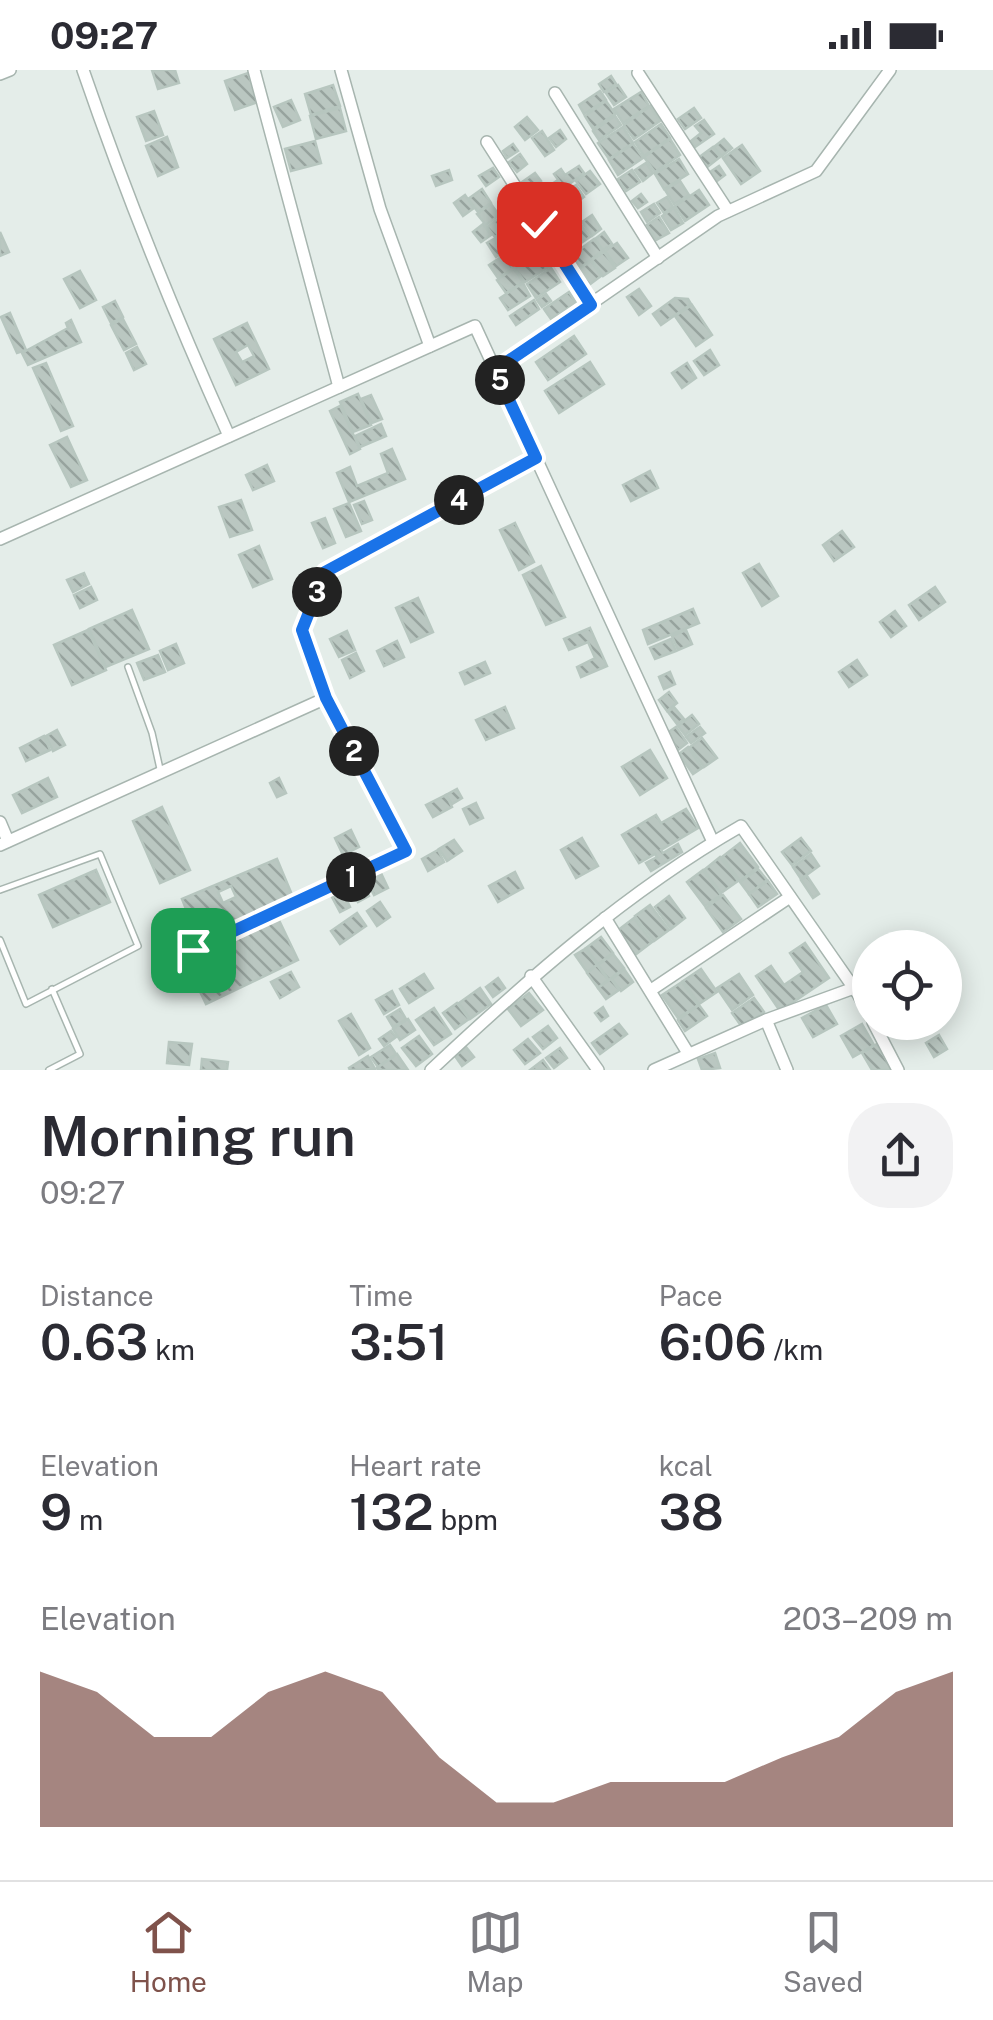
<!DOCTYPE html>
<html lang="en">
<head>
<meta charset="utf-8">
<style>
  body { margin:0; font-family:"Public Sans",sans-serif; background:#f2f2f3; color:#2b2b33; height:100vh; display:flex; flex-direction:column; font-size:38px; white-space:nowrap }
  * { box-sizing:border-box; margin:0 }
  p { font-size:32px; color:#7c7c81 }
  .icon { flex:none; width:55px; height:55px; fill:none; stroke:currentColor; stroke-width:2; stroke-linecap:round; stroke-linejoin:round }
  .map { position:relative; height:1000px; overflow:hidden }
  .drawer { display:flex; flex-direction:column; background:#fff; flex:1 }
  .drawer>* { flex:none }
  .controls { position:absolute; left:852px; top:860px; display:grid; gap:20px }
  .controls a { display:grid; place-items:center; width:110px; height:110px; border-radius:50%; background:#fff; box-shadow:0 5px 25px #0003; font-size:50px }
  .pin { position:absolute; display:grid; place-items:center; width:85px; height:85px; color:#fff; margin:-42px; border-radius:20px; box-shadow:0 5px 15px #0006 }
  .km { position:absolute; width:50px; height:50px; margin:-25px; border-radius:50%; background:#222; color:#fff; font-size:28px; line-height:50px; text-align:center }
  .round { display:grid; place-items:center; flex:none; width:105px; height:105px; border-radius:40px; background:#f2f2f3 }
  .overview { display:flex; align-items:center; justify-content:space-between; height:170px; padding:0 40px }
  h1 { font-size:55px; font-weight:600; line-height:75px }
  .stats { display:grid; grid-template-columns:repeat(3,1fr); gap:15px; height:170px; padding:10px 40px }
  .stats div { display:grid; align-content:center }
  .stats b { font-size:50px; font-weight:600 }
  .stats small { font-size:28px; font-weight:400 }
  .stats p { font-size:28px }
  .chart { height:280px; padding:20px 40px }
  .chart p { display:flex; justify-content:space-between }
  .chart svg { width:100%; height:180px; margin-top:10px; fill:#7f524b; opacity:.7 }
  .status { display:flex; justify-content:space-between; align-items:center; height:70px; padding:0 50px; background:#fff; direction:ltr }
  .status svg { height:28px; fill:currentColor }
  .dock { display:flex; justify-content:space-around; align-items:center; height:140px; border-top:2px solid #e1e1e2; background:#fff; font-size:28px; color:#7c7c81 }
  .dock a { display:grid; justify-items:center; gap:5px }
  .dock .on { color:#7f524b }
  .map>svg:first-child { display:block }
</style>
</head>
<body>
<div class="status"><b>09:27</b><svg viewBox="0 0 49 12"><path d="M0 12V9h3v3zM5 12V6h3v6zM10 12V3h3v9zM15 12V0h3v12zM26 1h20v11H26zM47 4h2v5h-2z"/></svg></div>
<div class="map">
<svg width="993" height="1000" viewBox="0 0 993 1000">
  <defs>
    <pattern id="building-back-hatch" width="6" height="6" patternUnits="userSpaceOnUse" patternTransform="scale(2.5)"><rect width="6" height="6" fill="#bac7c1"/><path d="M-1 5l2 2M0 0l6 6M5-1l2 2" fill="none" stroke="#97a39e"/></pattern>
  </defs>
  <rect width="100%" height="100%" fill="#e4ede9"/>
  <g fill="url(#building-back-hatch)" stroke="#b7c6bf" stroke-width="2.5" fill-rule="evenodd">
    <path d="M152,0H175L179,13L158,19Z"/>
    <path d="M248,3L258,32L235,40L225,11Z"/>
    <path d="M611,6L616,14L604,22L599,14Z"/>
    <path d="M333,15L340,36L311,45L305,24Z"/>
    <path d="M618,15L626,27L614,35L606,23Z"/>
    <path d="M600,21L606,30L584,44L579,35Z"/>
    <path d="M641,22L649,36L623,53L614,39Z"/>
    <path d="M291,30L300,50L283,57L274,37Z"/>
    <path d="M606,31L615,44L593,59L585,46Z"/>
    <path d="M650,36L660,51L634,69L624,55Z"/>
    <path d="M340,38L346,61L316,69L310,46Z"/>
    <path d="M694,38L701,48L685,59L678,49Z"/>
    <path d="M154,41L163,65L146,71L137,47Z"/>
    <path d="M615,46L621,55L599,70L593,61Z"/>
    <path d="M527,47L538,60L525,70L515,57Z"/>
    <path d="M704,50L714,64L695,77L691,71L701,63L695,56Z"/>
    <path d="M661,54L670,68L644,86L635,72Z"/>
    <path d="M623,57L633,73L609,89L598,73Z"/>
    <path d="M560,60L566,69L556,77L549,68Z"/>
    <path d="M542,61L554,80L545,86L532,68Z"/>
    <path d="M167,67L178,97L158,106L146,76Z"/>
    <path d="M670,69L680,85L655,102L644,87Z"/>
    <path d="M724,69L732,78L722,86L714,77Z"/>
    <path d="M315,71L321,93L291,101L285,79Z"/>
    <path d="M513,74L518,81L507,88L503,81Z"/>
    <path d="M633,74L643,88L618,105L609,90Z"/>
    <path d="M742,75L760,101L741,114L723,88Z"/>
    <path d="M713,77L720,87L706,98L698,88Z"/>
    <path d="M520,84L527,94L517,102L509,92Z"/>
    <path d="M679,89L688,104L664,119L655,104Z"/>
    <path d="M646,93L653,103L643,111L635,100Z"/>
    <path d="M579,96L584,103L564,118L554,104L561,99L565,105Z"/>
    <path d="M719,96L725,105L717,111L710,102Z"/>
    <path d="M493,98L499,107L486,116L479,106Z"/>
    <path d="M449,100L452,110L436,116L432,106Z"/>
    <path d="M632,100L640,112L626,121L618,109Z"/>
    <path d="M590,101L600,114L586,124L576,111Z"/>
    <path d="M535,103L541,111L527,120L522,112Z"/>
    <path d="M558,110L564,119L548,129L543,120Z"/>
    <path d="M680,111L689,125L674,134L665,120Z"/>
    <path d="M576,115L584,127L574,134L566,122Z"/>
    <path d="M538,116L548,131L539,137L528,122Z"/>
    <path d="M482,119L491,133L478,142L468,129Z"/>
    <path d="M699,120L709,135L685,151L675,136Z"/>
    <path d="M641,124L647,132L638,138L632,131Z"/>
    <path d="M465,125L474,138L463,146L454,133Z"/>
    <path d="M667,127L673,137L664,143L657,133Z"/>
    <path d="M568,128L574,137L561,145L556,136Z"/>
    <path d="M491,134L499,145L486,155L477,144Z"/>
    <path d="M654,134L660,143L647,152L641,142Z"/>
    <path d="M551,137L557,146L549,151L543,142Z"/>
    <path d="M674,138L683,153L671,160L662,146Z"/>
    <path d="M511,139L519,150L495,167L487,157Z"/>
    <path d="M592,145L601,159L592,166L582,152Z"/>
    <path d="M659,147L669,163L656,170L647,155Z"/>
    <path d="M483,154L491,165L481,172L473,162Z"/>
    <path d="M582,156L590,167L578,175L570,164Z"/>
    <path d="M0,162L9,182L0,186Z"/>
    <path d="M604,162L612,174L603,180L595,169Z"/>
    <path d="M504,163L513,176L505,182L495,169Z"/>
    <path d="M567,163L577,176L567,183L558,170Z"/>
    <path d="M530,167L540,180L525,191L515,178Z"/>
    <path d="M494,169L504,182L496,187L487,173Z"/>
    <path d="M594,169L602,181L580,198L571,186Z"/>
    <path d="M617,173L628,188L616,196L605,181Z"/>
    <path d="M541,182L550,196L525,212L515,198Z"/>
    <path d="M604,182L615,198L603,206L592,190Z"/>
    <path d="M504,185L513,198L498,208L489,195Z"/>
    <path d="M591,191L601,206L589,215L578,200Z"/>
    <path d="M551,198L560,212L536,228L527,214Z"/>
    <path d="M514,199L523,212L506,223L497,210Z"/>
    <path d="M80,201L96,230L80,238L64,209Z"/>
    <path d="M523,213L530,226L508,240L500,228Z"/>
    <path d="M639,219L651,236L639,245L627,227Z"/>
    <path d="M569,222L576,233L551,249L544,239Z"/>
    <path d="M546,224L551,231L542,237L537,230Z"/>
    <path d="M675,228L688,229L691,234L661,255L653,244Z"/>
    <path d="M534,230L539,239L516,255L510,246Z"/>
    <path d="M115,231L123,247L111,253L103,237Z"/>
    <path d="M692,235L712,265L696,276L675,246Z"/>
    <path d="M10,243L26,280L17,283L1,247Z"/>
    <path d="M123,249L136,274L124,280L111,255Z"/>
    <path d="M71,250L81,272L28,295L22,283L68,258L66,253Z"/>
    <path d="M247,253L269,299L236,315L214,269ZM248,275L254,286L242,292L236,282Z"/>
    <path d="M574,266L586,284L548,310L536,292Z"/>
    <path d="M137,277L146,294L134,300L126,283Z"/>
    <path d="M710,280L719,295L704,305L694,291Z"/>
    <path d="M590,292L604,314L559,343L545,321Z"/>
    <path d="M46,293L73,356L61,361L33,298Z"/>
    <path d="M687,293L696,308L682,318L672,303Z"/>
    <path d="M358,324L371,355L353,362L340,332Z"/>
    <path d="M371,325L382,349L372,353L361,329Z"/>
    <path d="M340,336L360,379L350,384L330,341Z"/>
    <path d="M381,354L386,366L360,377L355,366Z"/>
    <path d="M67,367L87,410L71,417L50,375Z"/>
    <path d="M392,379L405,409L349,432L337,403L350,397L357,416L388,403L381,384Z"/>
    <path d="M267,395L274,411L253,420L246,405Z"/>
    <path d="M650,401L658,418L631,431L623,415Z"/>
    <path d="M241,430L252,460L230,467L219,437Z"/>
    <path d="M364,431L372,450L362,454L354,435Z"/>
    <path d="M349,433L361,461L346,467L334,439Z"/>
    <path d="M325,448L335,473L323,478L312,453Z"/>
    <path d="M515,453L534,492L519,500L500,460Z"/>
    <path d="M842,461L854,477L834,491L823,475Z"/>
    <path d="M259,476L272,509L253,517L239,485Z"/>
    <path d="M759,494L778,526L762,536L743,503Z"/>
    <path d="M541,496L565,547L546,555L523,505Z"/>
    <path d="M84,503L89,514L73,522L67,510Z"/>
    <path d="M91,517L97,530L80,538L74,525Z"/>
    <path d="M935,517L945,532L919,550L909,535Z"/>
    <path d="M418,528L433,562L411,572L396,538Z"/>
    <path d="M693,539L699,553L648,574L643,560Z"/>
    <path d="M132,540L149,579L106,597L89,559Z"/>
    <path d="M895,541L906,556L891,567L880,552Z"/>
    <path d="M590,558L607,596L581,607L577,597L595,588L588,572L569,580L564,569Z"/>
    <path d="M88,560L106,600L72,615L54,575Z"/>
    <path d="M686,560L692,574L678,580L672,566Z"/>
    <path d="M347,561L355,580L339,587L330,569Z"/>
    <path d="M671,569L676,581L655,589L650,578Z"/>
    <path d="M397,571L404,587L384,596L377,581Z"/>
    <path d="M176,574L184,593L168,600L160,581Z"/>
    <path d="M356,583L364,601L350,608L342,590Z"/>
    <path d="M158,585L165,602L144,610L137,593Z"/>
    <path d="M857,590L867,605L849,617L839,602Z"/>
    <path d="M485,592L490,603L465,614L460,603Z"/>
    <path d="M670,602L675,614L664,619L659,607Z"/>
    <path d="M669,622L677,633L667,641L659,630Z"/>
    <path d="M505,637L514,658L486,670L476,650Z"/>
    <path d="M674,637L684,649L677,654L668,642Z"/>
    <path d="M692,645L699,654L685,665L678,656Z"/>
    <path d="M676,657L687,673L678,680L667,663Z"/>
    <path d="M700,657L705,663L691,673L686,667Z"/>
    <path d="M57,660L65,675L53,681L46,666Z"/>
    <path d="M44,666L50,680L26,691L20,678Z"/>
    <path d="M702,668L717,688L704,697L690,677Z"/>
    <path d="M688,677L702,698L693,704L679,684Z"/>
    <path d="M650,680L667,708L640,725L622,697Z"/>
    <path d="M48,708L57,727L22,743L13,725Z"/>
    <path d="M279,708L286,723L277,727L270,713Z"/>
    <path d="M457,719L462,728L452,734L446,725Z"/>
    <path d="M446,725L452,737L433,747L426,735Z"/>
    <path d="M476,733L483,748L470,754L463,739Z"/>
    <path d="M162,737L190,800L160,813L133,751Z"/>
    <path d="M686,739L698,758L661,780L663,783L678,774L682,782L651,801L646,793L657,787L655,784L639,793L622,765L656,745L661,753Z"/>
    <path d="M351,760L359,777L343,785L335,768Z"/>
    <path d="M582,768L598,796L576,808L561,780Z"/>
    <path d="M801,768L811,781L792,795L782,782Z"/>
    <path d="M454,770L462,781L447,791L439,779Z"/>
    <path d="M740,773L758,797L740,811L722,787Z"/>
    <path d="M438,780L444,792L428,801L422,789Z"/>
    <path d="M811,784L819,796L801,809L793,797Z"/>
    <path d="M720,787L738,811L721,823L704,800Z"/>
    <path d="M277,789L293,827L197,867L182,829ZM231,816L236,827L223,833L218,822Z"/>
    <path d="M758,799L767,810L749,824L740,812Z"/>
    <path d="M96,800L110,832L53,857L39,825Z"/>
    <path d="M703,800L721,825L705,836L687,812Z"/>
    <path d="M380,801L388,818L374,825L365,808Z"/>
    <path d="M515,802L523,818L498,832L489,816Z"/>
    <path d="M807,806L819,824L813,828L801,810Z"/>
    <path d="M362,811L369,826L358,832L350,817Z"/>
    <path d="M768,811L777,824L758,837L749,824Z"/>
    <path d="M343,822L350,837L340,842L332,827Z"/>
    <path d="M723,825L741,849L723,862L706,838Z"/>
    <path d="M669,826L685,848L671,859L655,837Z"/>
    <path d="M380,832L390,847L377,856L367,841Z"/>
    <path d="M650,835L669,860L654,871L635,846Z"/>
    <path d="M357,843L366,856L340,874L331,861Z"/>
    <path d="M277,846L298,890L206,934L185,890Z"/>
    <path d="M634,848L652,872L635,885L617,861Z"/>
    <path d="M601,867L613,883L598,894L586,878Z"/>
    <path d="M805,873L829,908L780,941L756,906L771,896L784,915L803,902L790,883Z"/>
    <path d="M585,879L597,895L587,902L575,885Z"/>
    <path d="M613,884L624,898L609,910L598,895Z"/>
    <path d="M597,895L608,910L598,918L587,903Z"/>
    <path d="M624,899L633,912L621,921L612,909Z"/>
    <path d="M701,899L717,922L699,934L683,911Z"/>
    <path d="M291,902L299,917L280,928L271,912Z"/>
    <path d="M424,904L433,918L409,933L400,919Z"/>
    <path d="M739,904L753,925L732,940L717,918Z"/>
    <path d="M498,908L505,918L493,927L486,917Z"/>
    <path d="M611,909L619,920L606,929L598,918Z"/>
    <path d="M682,912L698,935L678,948L662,925Z"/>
    <path d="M480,918L491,934L470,949L459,933Z"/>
    <path d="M392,921L399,935L384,944L376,930Z"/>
    <path d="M529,923L543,940L521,956L508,939Z"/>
    <path d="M754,928L764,942L742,957L732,943Z"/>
    <path d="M457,933L469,949L455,959L443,943Z"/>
    <path d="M699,935L707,946L685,961L678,950Z"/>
    <path d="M826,935L837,954L813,967L802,948Z"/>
    <path d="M603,937L608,946L601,951L595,943Z"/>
    <path d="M434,938L451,964L434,975L416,950Z"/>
    <path d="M400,939L406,949L393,957L387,947Z"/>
    <path d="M351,944L370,978L359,985L339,951Z"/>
    <path d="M408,949L415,960L400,970L393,959Z"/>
    <path d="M619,954L627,964L600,984L592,973Z"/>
    <path d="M862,954L874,975L853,987L841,966Z"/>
    <path d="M548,956L557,968L543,979L533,967Z"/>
    <path d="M391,961L396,967L384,976L379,969Z"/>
    <path d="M939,965L947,979L934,987L926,973Z"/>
    <path d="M419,966L432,984L416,996L402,978Z"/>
    <path d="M528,969L540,983L525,994L514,980Z"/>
    <path d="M169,972L192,974L189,995L167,993Z"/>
    <path d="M877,974L892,1000H872L862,983Z"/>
    <path d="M390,975L396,984L378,997L371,987Z"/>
    <path d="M466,977L474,987L462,996L455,986Z"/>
    <path d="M560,978L567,988L554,998L546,988Z"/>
    <path d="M715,983L720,998L702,1000L698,989Z"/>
    <path d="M397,984L408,1000H379L377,998Z"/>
    <path d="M368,986L375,999L350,1000L349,998Z"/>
    <path d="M202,989L228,992L227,1000H201Z"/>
    <path d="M543,990L550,1000H530Z"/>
  </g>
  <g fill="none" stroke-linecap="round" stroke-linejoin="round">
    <g stroke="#a7b5af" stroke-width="8">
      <g id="lane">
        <path d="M128,597L152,663L160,699"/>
        <path d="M0,820L100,784L138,876L26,934L0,870"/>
        <path d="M49,1000L80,984L52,919"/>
      </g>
    </g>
    <g stroke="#a7b5af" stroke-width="14">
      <g id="street">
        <path d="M83,0C126,125 175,246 229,366"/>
        <path d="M254,0L339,317"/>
        <path d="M341,0L380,139L430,276"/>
        <path d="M638,3L728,141"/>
        <path d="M0,4L10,0"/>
        <path d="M555,23L658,188"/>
        <path d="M487,72L591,235"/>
        <path d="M495,300L718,146L816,101L890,0"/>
        <path d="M0,469L475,256L713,772"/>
        <path d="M326,628L302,560L325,502L536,388"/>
        <path d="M0,752L8,771"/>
        <path d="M0,775L326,628L406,781L193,880"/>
        <path d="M605,848L688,983"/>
        <path d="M531,906L598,1000"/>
        <path d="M651,920L790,827"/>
        <path d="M766,950L787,1000"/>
        <path d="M873,952L898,1000"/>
        <path d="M431,1000C527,910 626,822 741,756L858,924L870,946"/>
        <path d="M654,1000L766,950L854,918"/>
      </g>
    </g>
    <use href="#lane" stroke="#fff" stroke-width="5"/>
    <use href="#street" stroke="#fff" stroke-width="11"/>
  </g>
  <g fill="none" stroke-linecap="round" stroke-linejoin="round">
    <g stroke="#fff" stroke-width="20">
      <path id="route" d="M193,880L406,781L326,628L302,560L325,502L536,388L495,300L591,235L539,154"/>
    </g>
    <use href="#route" stroke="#1a73e8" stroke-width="12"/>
  </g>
</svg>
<div class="controls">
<a><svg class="icon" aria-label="locate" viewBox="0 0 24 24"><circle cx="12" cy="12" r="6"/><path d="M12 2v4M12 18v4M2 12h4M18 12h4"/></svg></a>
</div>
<div class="pin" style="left:193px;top:880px;background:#1e9e55"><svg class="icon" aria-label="arrive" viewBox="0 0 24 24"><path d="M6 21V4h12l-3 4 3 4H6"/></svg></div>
<div class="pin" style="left:539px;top:154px;background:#d93025"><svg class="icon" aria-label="check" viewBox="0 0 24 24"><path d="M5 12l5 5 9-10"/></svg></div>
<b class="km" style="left:351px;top:807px">1</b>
<b class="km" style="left:354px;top:681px">2</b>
<b class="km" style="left:317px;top:522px">3</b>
<b class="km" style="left:459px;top:430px">4</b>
<b class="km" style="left:500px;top:310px">5</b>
</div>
<section class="drawer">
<div class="overview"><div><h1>Morning run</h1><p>09:27</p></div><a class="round"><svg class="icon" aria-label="share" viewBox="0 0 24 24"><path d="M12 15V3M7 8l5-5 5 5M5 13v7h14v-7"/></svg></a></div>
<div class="stats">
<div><p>Distance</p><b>0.63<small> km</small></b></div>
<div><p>Time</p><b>3:51</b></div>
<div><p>Pace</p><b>6:06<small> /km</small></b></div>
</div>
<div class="stats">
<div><p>Elevation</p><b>9<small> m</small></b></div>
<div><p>Heart rate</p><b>132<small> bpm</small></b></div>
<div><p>kcal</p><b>38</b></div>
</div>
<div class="chart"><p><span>Elevation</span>203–209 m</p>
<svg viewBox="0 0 160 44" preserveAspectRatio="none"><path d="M0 44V6L10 11L20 22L30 22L40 11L50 6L60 11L70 27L80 38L90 38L100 33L110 33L120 33L130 27L140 22L150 11L160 6V44z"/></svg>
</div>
</section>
<nav class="dock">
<a class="on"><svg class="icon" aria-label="home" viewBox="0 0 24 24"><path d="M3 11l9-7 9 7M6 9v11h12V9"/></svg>Home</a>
<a><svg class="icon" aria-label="map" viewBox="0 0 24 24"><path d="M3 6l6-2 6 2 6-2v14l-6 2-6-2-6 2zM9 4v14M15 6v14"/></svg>Map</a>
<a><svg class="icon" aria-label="saved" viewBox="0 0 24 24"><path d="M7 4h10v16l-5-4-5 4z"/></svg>Saved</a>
</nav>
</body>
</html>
